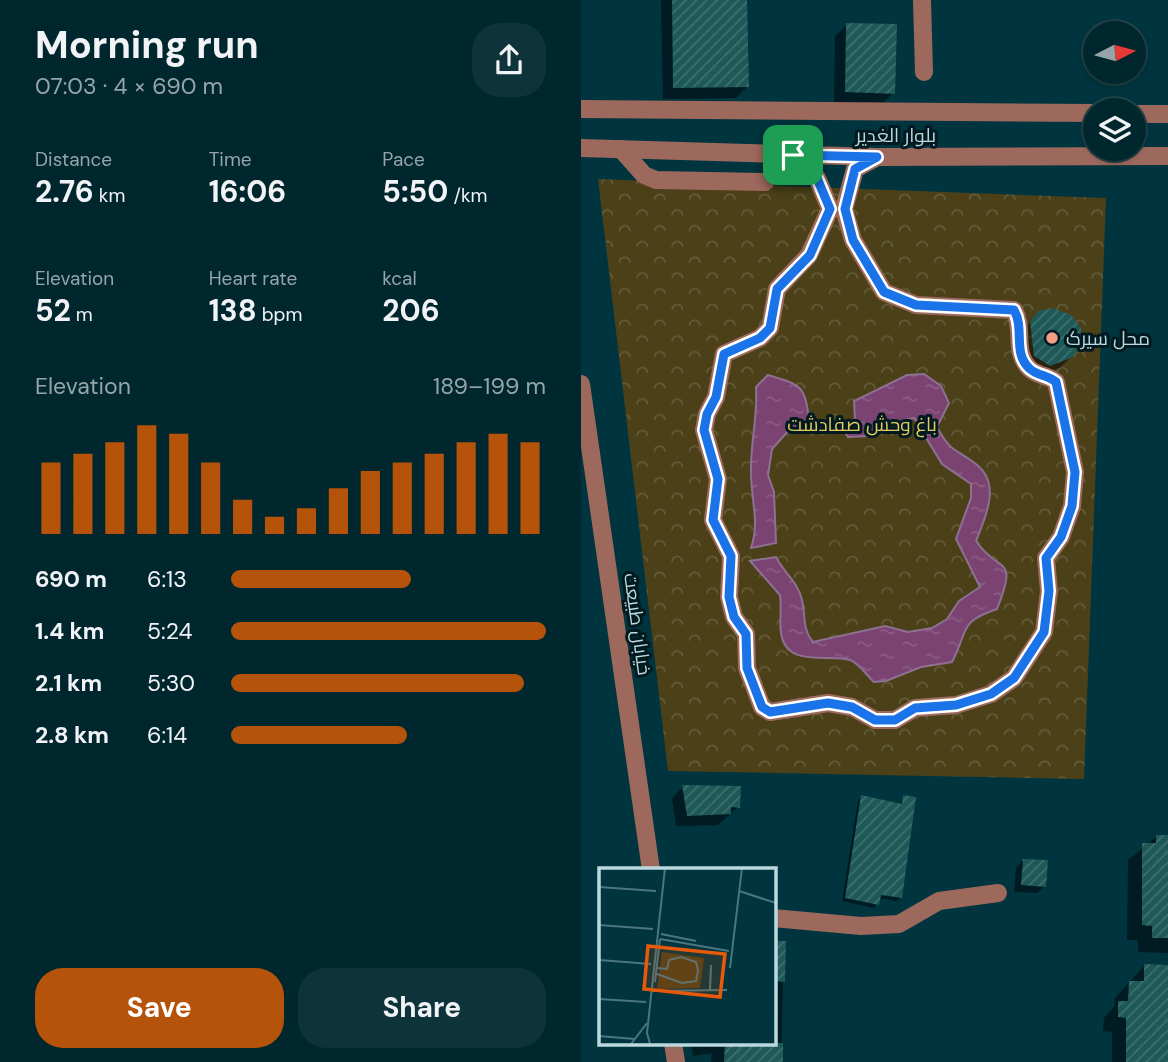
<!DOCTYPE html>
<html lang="en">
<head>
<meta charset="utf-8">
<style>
  body { margin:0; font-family:"DM Sans",Cairo,sans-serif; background:#0e333a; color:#f1f3f6; height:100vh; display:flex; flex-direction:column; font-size:26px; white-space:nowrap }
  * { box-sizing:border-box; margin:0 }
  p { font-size:23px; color:#95a5aa }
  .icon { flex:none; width:38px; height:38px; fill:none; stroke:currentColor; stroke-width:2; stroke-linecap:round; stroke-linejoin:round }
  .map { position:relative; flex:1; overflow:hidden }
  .drawer { display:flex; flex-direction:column; background:#00272e; width:581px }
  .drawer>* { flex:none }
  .needle { width:46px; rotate:84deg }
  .fabs { position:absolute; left:502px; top:21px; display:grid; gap:14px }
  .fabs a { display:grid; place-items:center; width:63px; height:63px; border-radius:50%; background:#00272e; box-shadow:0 2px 5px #0004,0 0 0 2px #22444a; font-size:35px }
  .pin { position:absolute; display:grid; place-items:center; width:60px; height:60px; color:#fff; margin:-30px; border-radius:14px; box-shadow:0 4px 10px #0006 }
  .round { display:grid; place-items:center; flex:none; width:74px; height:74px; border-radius:28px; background:#0e333a }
  .overview { display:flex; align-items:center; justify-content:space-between; height:119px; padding:0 35px }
  h1 { font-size:38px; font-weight:700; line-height:52px }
  .figures { display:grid; grid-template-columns:repeat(3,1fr); gap:10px; height:119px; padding:7px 35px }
  .figures div { display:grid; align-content:center }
  .figures b { font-size:30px; font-weight:700 }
  .figures small { font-size:19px; font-weight:400 }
  .figures p { font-size:19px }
  .chart { height:196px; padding:14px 35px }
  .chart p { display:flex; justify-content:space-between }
  .chart svg { width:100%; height:126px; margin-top:7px; stroke:#b45309; stroke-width:6 }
  .cta { display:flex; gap:14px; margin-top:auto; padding:14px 35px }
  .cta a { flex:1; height:80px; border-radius:28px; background:#b45309; color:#fff; font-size:28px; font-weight:700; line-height:80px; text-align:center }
  .cta a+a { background:#0e333a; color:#f1f3f6 }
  ul { padding:0 35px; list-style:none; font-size:23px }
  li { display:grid; grid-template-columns:112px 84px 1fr; align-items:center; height:52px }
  li i { height:18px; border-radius:9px; background:#b45309 }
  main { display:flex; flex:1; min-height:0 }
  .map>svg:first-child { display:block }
</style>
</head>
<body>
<main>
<section class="drawer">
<div class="overview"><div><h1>Morning run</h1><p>07:03 · 4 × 690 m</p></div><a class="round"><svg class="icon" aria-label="share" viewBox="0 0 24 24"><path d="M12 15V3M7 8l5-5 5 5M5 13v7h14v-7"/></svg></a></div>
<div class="figures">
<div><p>Distance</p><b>2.76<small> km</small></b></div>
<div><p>Time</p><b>16:06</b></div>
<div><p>Pace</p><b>5:50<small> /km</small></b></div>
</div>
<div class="figures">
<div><p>Elevation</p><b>52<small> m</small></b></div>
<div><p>Heart rate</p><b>138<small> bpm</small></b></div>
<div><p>kcal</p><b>206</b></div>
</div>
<div class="chart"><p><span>Elevation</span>189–199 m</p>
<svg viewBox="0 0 160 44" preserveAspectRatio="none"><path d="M5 44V19M15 44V16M25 44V12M35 44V6M45 44V9M55 44V19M65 44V32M75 44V38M85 44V35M95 44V28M105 44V22M115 44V19M125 44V16M135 44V12M145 44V9M155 44V12"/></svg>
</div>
<ul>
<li><b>690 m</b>6:13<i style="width:57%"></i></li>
<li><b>1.4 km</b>5:24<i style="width:100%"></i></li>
<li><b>2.1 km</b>5:30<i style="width:93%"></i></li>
<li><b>2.8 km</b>6:14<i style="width:56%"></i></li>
</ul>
<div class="cta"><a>Save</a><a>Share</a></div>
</section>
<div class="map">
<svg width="587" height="1062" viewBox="0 0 587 1062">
  <defs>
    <pattern id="park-crowns" width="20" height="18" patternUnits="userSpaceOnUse" patternTransform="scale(1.75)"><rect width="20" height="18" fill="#4b4018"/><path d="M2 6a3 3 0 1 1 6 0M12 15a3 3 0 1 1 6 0" fill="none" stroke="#635b39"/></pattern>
    <pattern id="water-ripples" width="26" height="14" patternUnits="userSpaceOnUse" patternTransform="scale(1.75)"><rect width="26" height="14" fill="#7b4371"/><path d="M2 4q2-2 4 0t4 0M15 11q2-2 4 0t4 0" fill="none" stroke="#8c5d85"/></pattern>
    <pattern id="building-hatch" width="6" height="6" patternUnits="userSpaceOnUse" patternTransform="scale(1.75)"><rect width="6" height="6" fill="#1e5958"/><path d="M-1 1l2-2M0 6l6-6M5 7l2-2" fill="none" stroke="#3d7070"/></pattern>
  </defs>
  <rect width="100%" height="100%" fill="#00343e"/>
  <path fill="url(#park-crowns)" d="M17,179L525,198L503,779L87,771Z"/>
  <g fill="url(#water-ripples)" stroke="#8e7092" stroke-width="2">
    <path d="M343,374L360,386L368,403L356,427C370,453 374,448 395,464C421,484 404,518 395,541C418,575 438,553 416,609C377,622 388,630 371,662L340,667L305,681L293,682C286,676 278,663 269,660C249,653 205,669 200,633C198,622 201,608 199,595L169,561L195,557C203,573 217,582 221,600C225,617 221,629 232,642L304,626L327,632L351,628L366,619L378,601L399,587L375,539L390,498V484L361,464L333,418L307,424L288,436L267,437L260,426L274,419L273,401L326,375Z"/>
    <path d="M187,375C220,385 224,385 228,420L208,430L191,449L187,475L193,492L195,543L170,548C179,522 170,500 170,473C169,444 177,417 175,387Z"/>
  </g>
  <g fill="#0007">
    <path d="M80,0H164L166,87L155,98L82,99Z"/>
    <path d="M266,25L312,93L301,104L253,103L254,36Z"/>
    <path d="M458,313L491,356L479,368L456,376L438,334Z"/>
    <path d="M102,787L157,807L137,825L95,826L91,798Z"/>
    <path d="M281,796L319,805L323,797L320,897L316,901L298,898L293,908L261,901L277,800Z"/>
    <path d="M575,837H587V953L557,952V940H546L547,860Z"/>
    <path d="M442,860L464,886L456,893L433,892L435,868Z"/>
    <path d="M192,943H203L200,1062H130L131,1053L112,1056L110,1043H192Z"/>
    <path d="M563,966H587V1062H531V1032L522,1031L523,1018L533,1007L534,998Z"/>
  </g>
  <g fill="url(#building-hatch)">
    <path d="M91,0H166L168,87L92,88Z"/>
    <path d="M265,23L316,24L314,94L264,92Z"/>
    <path d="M471,308L490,315L500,328V344L492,357L469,366L453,356L449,322L457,311Z"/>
    <path d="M101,785L160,786L159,808L150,807V814L106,816Z"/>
    <path d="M280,795L321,804L322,795L335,797L321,898L300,895L298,905L264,898Z"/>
    <path d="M575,835H587V938H571V926L561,925V843H575Z"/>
    <path d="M442,859L467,860L465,887L440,885Z"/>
    <path d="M192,941H205L204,982L192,981Z"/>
    <path d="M563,964L587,965V1062H545V1018L537,1017V1001H547L548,981H563Z"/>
    <path d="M144,1043H202V1062H143Z"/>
  </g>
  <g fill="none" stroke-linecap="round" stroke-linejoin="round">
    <g stroke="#9e695d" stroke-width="18">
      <path d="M341,0L343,72"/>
      <path d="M0,109L514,113"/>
      <path d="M553,114H587"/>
      <path d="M0,148L296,157L587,156"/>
      <path d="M40,149L63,175L75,180L184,182"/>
      <path d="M212,155L236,178L249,209L228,255L196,289L189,328L179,338L143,354L135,397L126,414L123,430L137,479L132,520L150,556L148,597L153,617L165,634L166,668L181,707L189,712L247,703L271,707L294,720H314L334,708L375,705L410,694L433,678L463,632L468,591L465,558L480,537L491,506L494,472L475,382C467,375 457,376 449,369C431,352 444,329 433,310L335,305L303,292L272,240L263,209L274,169L296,157"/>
      <path d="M0,384L70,870"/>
      <path d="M192,918L280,926L318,924L358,901L417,893"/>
      <path d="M92,1043L95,1062"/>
    </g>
  </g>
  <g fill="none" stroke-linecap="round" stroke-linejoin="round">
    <g stroke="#fff" stroke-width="14">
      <path id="route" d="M212,155L296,157L274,169L264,209L272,240L303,292L335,305L433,310C444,329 431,353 449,369C457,376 467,375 475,382L494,472L491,506L480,537L465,558L468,591L463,632L433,678L410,694L375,705L334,708L314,720H294L271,707L247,703L189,712L181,707L166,668L165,634L153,617L148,597L150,556L132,520L137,479L123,430L126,414L135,397L143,354L179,338L189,328L196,289L229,255L249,209L236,178Z"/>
    </g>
    <use href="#route" stroke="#1a73e8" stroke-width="9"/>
  </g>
  <circle fill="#f49e89" stroke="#011a1f" stroke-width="2.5" cx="471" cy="338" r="7"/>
  <g text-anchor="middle" stroke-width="6" stroke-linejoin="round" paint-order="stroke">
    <g font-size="19" fill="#bbd8df" stroke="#011a1f">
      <text x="315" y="142">بلوار الغدیر</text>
      <text transform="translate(57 624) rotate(82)" y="7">خیابان طبیعت</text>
    </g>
    <g font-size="19" fill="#bbd8df" stroke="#011a1f" text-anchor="start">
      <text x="485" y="345">محل سیرک</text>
    </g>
    <g font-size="19" fill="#e6c95f" stroke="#011a1f">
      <text x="281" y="431">باغ وحش صفادشت</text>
    </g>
  </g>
  <g transform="translate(18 868)">
    <rect width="177" height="177" fill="#00343e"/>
    <path d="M63,84L105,90L101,120L58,121Z" fill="#4b4018"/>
    <path fill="none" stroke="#4b767e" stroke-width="2" d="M0,19L57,23M140,23L177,35M0,57L54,61M62,66L97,73M61,71L130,83M0,92L52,96M131,100L143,0M58,106L83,115L97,113L99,103L97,94L82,89L70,92L68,101L58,100M56,114L61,71M111,122L112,97M52,123L128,122M0,131L47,134M0,168L36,171M32,176L48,155M51,176L48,165L66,0"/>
    <path fill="#e8590c" fill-opacity="0.15" stroke="#e8590c" stroke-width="3.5" d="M49,78L126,86L121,129L45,121Z"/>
    <rect width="177" height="177" fill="none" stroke="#bbd8df" stroke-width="3.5"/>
  </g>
</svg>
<div class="fabs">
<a><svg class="needle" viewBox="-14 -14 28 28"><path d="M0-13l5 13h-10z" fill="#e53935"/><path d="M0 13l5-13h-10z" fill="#95a5aa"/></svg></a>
<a><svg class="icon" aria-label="layers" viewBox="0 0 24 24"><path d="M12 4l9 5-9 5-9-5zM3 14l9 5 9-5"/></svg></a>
</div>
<div class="pin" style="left:212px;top:155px;background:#1e9e55"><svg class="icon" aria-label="arrive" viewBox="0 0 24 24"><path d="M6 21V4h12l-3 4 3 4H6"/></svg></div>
</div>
</main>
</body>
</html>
